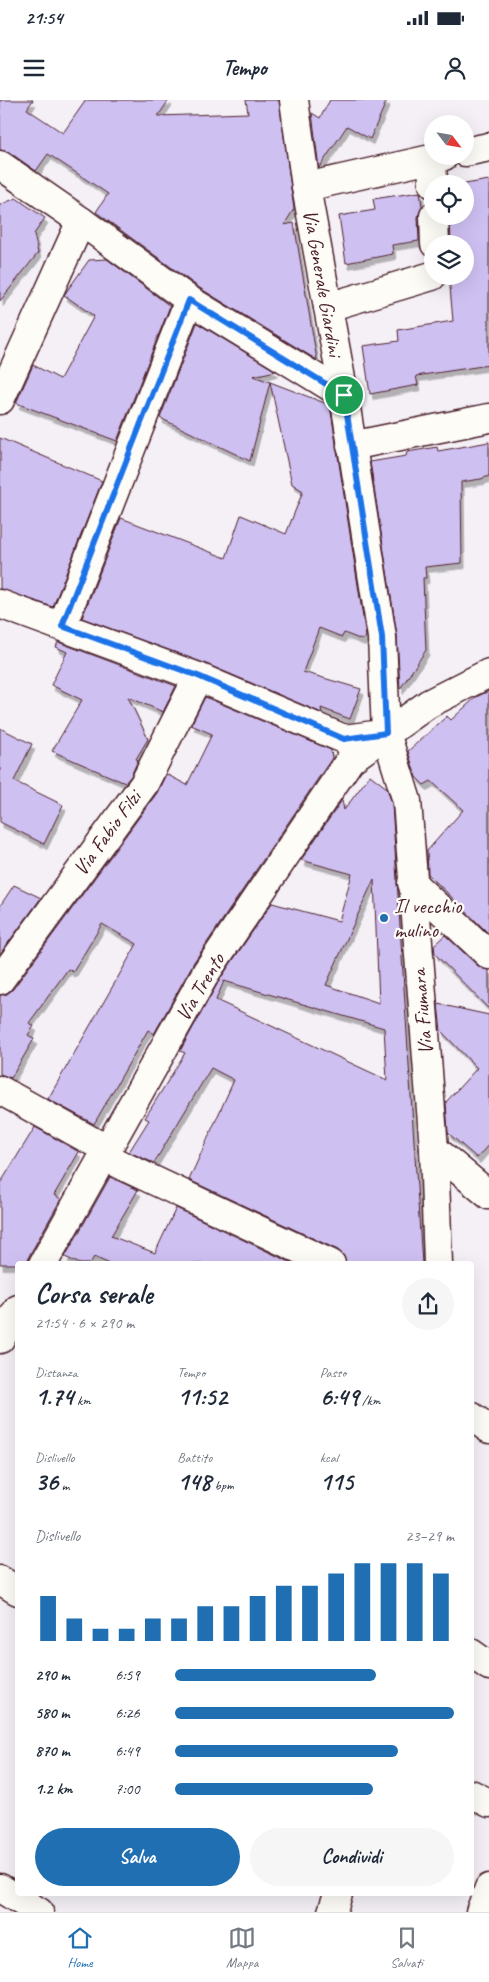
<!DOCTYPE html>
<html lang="it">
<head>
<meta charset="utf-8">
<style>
  body { margin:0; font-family:Caveat,sans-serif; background:#f6f6f7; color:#1f2937; height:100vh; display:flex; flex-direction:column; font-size:19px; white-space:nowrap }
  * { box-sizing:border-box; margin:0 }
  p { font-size:16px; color:#747a83 }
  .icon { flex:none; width:28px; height:28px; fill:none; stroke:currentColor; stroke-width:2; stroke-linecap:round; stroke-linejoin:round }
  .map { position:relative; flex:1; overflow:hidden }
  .sheet { position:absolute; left:15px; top:1161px; width:459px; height:635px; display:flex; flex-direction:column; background:#fff; border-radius:5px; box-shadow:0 5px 20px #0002 }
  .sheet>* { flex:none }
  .needle { width:32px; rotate:121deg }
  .fabs { position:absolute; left:424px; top:15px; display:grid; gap:10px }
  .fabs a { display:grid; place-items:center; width:50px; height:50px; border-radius:50%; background:#fff; box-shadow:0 5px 20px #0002; font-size:25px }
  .pin { position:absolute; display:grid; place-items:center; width:42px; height:42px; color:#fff; margin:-21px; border:2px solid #fff; border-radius:50%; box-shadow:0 1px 5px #0007 }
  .round { display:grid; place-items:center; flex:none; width:52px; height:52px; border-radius:26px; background:#f6f6f7 }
  .headline { display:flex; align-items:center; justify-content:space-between; height:85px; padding:0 20px }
  h1 { font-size:28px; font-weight:700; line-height:38px }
  .stats { display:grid; grid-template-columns:repeat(3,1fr); gap:8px; height:85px; padding:5px 20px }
  .stats div { display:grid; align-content:center }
  .stats b { font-size:25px; font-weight:700 }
  .stats small { font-size:14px; font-weight:400 }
  .stats p { font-size:14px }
  .chart { height:140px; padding:10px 20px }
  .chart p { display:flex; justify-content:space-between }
  .chart svg { width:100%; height:90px; margin-top:5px; stroke:#1f6fb2; stroke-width:6 }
  .cta { display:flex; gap:10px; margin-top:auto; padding:10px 20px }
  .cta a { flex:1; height:58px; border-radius:30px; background:#1f6fb2; color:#fff; font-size:20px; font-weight:700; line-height:58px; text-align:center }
  .cta a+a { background:#f6f6f7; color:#1f2937 }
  ul { padding:0 20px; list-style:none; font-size:16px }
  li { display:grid; grid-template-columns:80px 60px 1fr; align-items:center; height:38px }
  li i { height:12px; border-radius:6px; background:#1f6fb2 }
  .status { display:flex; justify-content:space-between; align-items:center; height:35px; padding:0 25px; background:#fff; direction:ltr }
  .status svg { height:14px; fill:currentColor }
  header { display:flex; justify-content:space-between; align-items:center; height:65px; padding:0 20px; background:#fff; font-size:22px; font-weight:700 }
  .tab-bar { display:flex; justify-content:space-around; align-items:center; height:70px; border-top:1px solid #e0e1e3; background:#fff; font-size:14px; color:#747a83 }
  .tab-bar a { display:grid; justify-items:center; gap:2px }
  .tab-bar .on { color:#1f6fb2 }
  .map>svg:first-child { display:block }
</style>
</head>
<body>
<div class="status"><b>21:54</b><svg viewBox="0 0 49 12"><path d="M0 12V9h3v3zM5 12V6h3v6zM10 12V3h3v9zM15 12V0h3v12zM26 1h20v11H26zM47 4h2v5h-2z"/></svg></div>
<header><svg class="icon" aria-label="menu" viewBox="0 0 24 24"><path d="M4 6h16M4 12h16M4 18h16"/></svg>Tempo<svg class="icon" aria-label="person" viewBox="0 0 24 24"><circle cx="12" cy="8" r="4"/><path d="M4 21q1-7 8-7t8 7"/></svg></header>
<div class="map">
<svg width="489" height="1812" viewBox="0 0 489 1812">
  <defs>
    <filter id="shadow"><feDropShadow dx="3" dy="5.5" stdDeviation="0" flood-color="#0004"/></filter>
  </defs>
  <rect width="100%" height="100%" fill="#f4f0f6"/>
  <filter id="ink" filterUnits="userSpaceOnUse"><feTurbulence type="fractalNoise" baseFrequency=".02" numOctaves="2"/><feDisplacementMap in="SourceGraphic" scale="10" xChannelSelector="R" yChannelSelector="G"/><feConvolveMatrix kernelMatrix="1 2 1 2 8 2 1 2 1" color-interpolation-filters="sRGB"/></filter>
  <g filter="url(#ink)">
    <g fill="#cfc0f2" stroke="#4a1f2b" fill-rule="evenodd" filter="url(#shadow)">
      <path d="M0,0H33L27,9L63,33L86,0H169L158,16L248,13L246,0H279L294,109L284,125L294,123L317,260L198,187L96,112L108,94L48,54L36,71L9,52L0,50Z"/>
      <path d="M330,0H387L370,39L347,26L319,68L312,13L320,18Z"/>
      <path d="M489,80V265L416,276L418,285L370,294L363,246L399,241L398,230L453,221L449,176H465V144H451L450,116H465V84Z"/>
      <path d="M420,92L422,106L418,117L419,141L392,145L393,154L346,163L339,116L375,110L373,99Z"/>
      <path d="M16,98L45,118L34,134L38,153L0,201V105Z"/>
      <path d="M107,159L170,206L117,341L16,303L33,265L60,279L94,216L64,195L89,160Z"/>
      <path d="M197,223L276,271L253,276L270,282L250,361L160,318Z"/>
      <path d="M270,282L330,305L366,537L362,540L344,533L342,537L319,528L303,572L361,589L350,619L321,608L322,613L204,563L82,518L121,418L226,458L241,415L286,434L303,391L292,384Z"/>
      <path d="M0,338L102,381L53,507L0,489Z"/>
      <path d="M489,342V376L481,379L461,382L462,463L425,467L426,478H423L426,550L400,589L397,535L370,362L406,356L407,352L437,347L438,351Z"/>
      <path d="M58,542L176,586L163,612L128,597L148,639L136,659L138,660L131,676L125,683L52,651L82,600L51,585L67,552L56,547Z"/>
      <path d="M489,591V834L428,774L427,751L463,710L431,681L424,685L416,677L408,651L447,616L451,620L476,597Z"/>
      <path d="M205,597L331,650L332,658L194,862L154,934L148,930L94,1024L48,999L137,844L102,824L73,872L68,869L29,923L34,926L28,935L34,939L11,978L0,974V895L7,894L13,889L157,693L166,674L187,685L212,634L191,625Z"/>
      <path d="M0,628L32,644L14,681L63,705L44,744L0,722Z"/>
      <path d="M370,675L387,688L392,704L422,1164H346L344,1156L338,1150L189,1080L234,980L211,968L154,1063L129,1052L149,1020L145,1018L185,953L180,951L220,879L272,803L339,821L352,774L301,760L342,700L344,710ZM374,779L379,903L326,885ZM224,881L384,928L387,980L216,900Z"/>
      <path d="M14,785L41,798L0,854V806Z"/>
      <path d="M445,835L478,866L489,870V909L435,854L434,845Z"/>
      <path d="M438,904L489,915V1044L477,1058L448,1033L446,1002L477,968L441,931Z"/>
      <path d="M35,1027L79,1052L54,1095L61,1099L29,1156L27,1164H0V1084Z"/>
      <path d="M110,1077L138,1090L111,1136L155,1153L176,1108L294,1164H110L94,1157L90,1164H80L65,1157Z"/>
    </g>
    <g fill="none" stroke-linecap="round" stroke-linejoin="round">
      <g stroke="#4a1f2b" stroke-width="31">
        <g id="minor">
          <path d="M294,0L306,87L344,295L382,537L386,633L407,701L434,1049L438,1164"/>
          <path d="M465,52L489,47"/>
          <path d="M432,59L433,84"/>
          <path d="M0,65L81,121"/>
          <path d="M306,87L444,56"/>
          <path d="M434,116L435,144"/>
          <path d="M328,207L432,176"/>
          <path d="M0,300L81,121L189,200L344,295"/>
          <path d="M351,346L489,318"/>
          <path d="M0,504L198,577L344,639L382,634"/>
          <path d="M62,526L189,200"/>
          <path d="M412,783L489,855"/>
          <path d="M0,880L144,684L198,577"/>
          <path d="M0,990L108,1050"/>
          <path d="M434,1049L489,1095"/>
          <path d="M104,1057L331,1164"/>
          <path d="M43,1164L207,871L350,660L428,604L489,573"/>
          <path d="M0,1239L18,1209"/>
          <path d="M471,1316L489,1329"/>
          <path d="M0,1480L18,1491"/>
          <path d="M471,1553L489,1566"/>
          <path d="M471,1694L489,1703"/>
          <path d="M0,1788L39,1812"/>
          <path d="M332,1812L338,1794"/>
          <path d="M480,1812L489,1788"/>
        </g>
      </g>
      <use href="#minor" stroke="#fdfcf7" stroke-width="28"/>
    </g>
  </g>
  <g fill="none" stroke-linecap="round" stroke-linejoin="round" filter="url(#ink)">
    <g stroke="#fff" stroke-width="10">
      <path id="route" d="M189,200L344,295L382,537L386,633L344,639L198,576L62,526Z"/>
    </g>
    <use href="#route" stroke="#1a73e8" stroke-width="6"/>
  </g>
  <circle fill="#1f6fb2" stroke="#fdfcf7" stroke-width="2" cx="384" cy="818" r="5"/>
  <g text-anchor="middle" stroke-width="4.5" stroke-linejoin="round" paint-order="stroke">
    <g font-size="21" fill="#4a1f2b" stroke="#fdfcf7">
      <text transform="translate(323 183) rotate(80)" y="7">Via Generale Giardini</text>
      <text transform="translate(107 733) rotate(-54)" y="7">Via Fabio Filzi</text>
      <text transform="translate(200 887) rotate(-59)" y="7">Via Trento</text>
      <text transform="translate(422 912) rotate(-95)" y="7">Via Fiumara</text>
    </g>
    <g font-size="21" fill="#4a1f2b" stroke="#fdfcf7" text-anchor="start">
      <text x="394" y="813">Il vecchio<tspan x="394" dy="24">mulino</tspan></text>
    </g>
  </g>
</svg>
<div class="fabs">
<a><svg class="needle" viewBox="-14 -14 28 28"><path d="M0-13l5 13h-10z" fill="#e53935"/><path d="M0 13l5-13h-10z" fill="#747a83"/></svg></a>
<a><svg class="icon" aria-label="locate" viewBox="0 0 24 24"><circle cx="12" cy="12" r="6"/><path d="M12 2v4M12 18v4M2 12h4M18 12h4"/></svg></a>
<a><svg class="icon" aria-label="layers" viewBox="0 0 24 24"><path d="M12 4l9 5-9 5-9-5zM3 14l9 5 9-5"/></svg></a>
</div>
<div class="pin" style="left:344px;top:295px;background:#1e9e55"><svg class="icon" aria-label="arrive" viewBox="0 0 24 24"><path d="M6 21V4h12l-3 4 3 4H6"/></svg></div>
<section class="sheet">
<div class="headline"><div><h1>Corsa serale</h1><p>21:54 · 6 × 290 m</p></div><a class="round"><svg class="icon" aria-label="share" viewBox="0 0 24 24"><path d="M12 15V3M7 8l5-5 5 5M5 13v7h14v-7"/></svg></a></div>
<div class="stats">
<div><p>Distanza</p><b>1.74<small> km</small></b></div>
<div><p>Tempo</p><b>11:52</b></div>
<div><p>Passo</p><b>6:49<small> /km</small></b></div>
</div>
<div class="stats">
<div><p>Dislivello</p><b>36<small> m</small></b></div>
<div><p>Battito</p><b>148<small> bpm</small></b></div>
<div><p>kcal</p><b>115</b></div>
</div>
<div class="chart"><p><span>Dislivello</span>23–29 m</p>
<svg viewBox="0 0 160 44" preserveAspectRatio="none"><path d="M5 44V22M15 44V33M25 44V38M35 44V38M45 44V33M55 44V33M65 44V27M75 44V27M85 44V22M95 44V17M105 44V17M115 44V11M125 44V6M135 44V6M145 44V6M155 44V11"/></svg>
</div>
<ul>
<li><b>290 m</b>6:59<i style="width:72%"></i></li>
<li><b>580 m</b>6:26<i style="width:100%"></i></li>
<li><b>870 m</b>6:49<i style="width:80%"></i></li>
<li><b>1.2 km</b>7:00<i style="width:71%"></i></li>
</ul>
<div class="cta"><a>Salva</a><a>Condividi</a></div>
</section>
</div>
<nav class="tab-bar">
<a class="on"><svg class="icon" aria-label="home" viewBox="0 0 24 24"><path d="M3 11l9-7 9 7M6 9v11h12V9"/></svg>Home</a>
<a><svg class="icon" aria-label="map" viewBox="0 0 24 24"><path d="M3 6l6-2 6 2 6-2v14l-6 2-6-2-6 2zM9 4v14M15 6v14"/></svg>Mappa</a>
<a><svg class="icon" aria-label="saved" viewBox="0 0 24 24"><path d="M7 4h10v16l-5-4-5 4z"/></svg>Salvati</a>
</nav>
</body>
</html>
